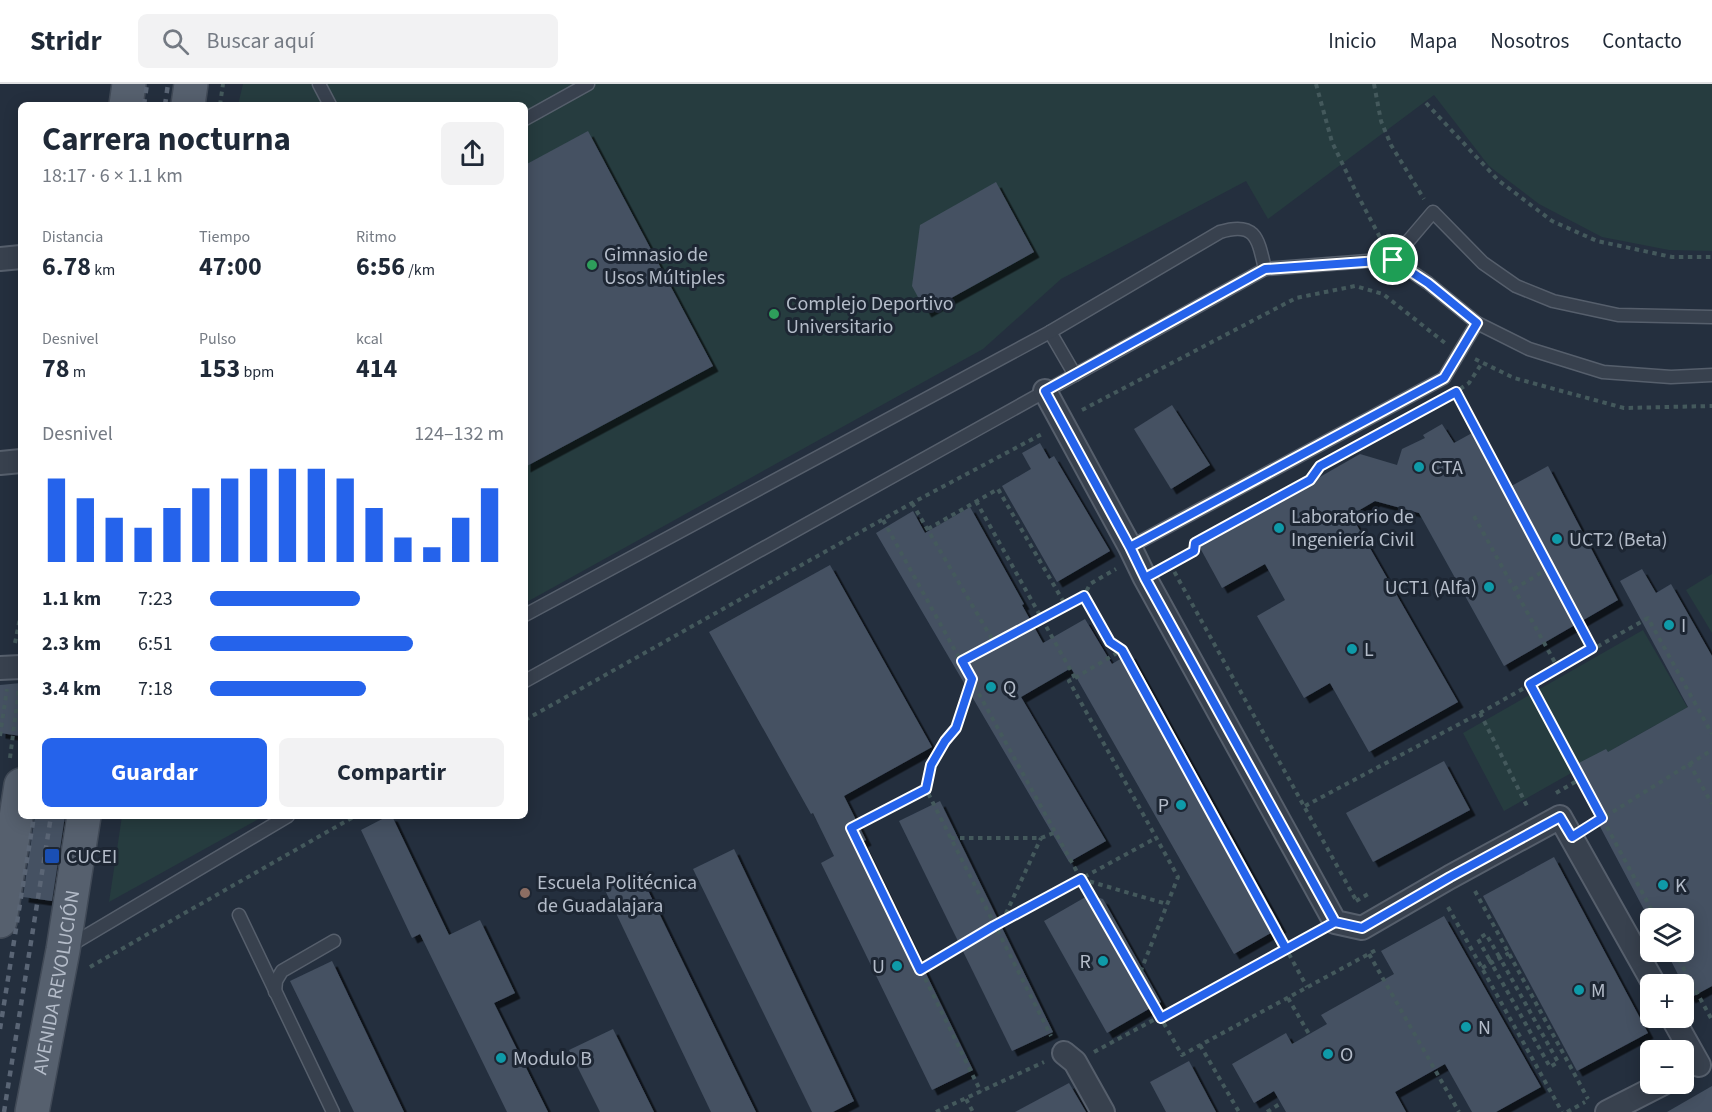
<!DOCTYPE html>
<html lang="es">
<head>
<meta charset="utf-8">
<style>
  body { margin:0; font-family:"Source Sans 3",sans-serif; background:#f2f2f3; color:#1f2937; height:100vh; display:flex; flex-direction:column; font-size:22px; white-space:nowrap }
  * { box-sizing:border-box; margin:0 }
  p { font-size:20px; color:#747a83 }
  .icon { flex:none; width:33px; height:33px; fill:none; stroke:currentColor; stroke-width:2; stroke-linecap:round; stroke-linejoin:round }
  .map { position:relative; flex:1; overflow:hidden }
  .details { position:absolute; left:18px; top:18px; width:510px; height:717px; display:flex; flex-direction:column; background:#fff; border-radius:9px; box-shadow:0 3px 15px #0003 }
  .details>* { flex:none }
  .controls { position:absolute; left:1640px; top:824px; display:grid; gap:12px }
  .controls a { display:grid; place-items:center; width:54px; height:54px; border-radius:9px; background:#fff; box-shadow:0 3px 15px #0003; font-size:30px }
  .pin { position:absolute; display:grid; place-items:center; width:51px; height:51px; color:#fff; margin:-26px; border:3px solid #fff; border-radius:50%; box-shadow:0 2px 6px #0007 }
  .round { display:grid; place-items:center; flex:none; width:63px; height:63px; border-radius:9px; background:#f2f2f3 }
  .overview { display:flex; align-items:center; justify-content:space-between; height:102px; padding:0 24px }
  h1 { font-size:33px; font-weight:700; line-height:45px }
  .figures { display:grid; grid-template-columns:repeat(3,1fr); gap:9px; height:102px; padding:6px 24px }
  .figures div { display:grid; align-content:center }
  .figures b { font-size:26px; font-weight:700 }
  .figures small { font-size:16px; font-weight:400 }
  .figures p { font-size:16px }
  .chart { height:168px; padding:12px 24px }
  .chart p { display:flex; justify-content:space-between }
  .chart svg { width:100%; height:108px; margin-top:6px; stroke:#2563eb; stroke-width:6 }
  .primary-button { display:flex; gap:12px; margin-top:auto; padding:12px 24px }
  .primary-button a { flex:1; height:69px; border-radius:9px; background:#2563eb; color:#fff; font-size:24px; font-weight:700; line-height:69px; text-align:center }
  .primary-button a+a { background:#f2f2f3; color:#1f2937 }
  ul { padding:0 24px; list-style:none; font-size:20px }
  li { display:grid; grid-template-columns:96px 72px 1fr; align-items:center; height:45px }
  li i { height:15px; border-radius:8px; background:#2563eb }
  header { display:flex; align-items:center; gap:36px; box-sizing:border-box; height:84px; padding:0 30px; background:#fff; border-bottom:2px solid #e0e1e3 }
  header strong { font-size:28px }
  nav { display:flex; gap:33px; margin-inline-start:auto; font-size:21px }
  .search { width:420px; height:54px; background:#f2f2f3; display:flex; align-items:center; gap:15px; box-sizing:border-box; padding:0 21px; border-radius:9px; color:#747a83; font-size:22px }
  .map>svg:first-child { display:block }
</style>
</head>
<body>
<header>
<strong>Stridr</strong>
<div class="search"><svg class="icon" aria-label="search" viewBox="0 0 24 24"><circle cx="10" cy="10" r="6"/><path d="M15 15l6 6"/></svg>Buscar aquí</div>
<nav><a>Inicio</a><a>Mapa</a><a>Nosotros</a><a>Contacto</a></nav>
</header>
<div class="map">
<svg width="1712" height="1028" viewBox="0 0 1712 1028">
  <defs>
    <filter id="shadow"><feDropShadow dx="5.5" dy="5.5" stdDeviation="0" flood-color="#0009"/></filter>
  </defs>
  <rect width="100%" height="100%" fill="#242f3e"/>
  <g fill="#263c3f">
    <path d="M243,0H1712V167L1669,166L1602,153L1539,120L1489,82L1434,11L1268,135L1246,97L1061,195L983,265L525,519V21H238Z"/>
    <path d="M1712,490V549L1686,506Z"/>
    <path d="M1643,546L1705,654L1656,641L1504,727L1463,649Z"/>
    <path d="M122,732H264L109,818Z"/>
  </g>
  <g fill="#455162" filter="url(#shadow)">
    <path d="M588,47L713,282L525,383V81Z"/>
    <path d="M996,98L1034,168L926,228L912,202L920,141Z"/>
    <path d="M1172,321L1210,381L1171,405L1134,345Z"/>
    <path d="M1442,340L1454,359L1472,349L1504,406L1548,382L1618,516L1504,582L1419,429L1375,417L1351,431L1458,618L1369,668L1330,599L1304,614L1257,532L1285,516L1265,480L1222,504L1199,462L1360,370L1397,381L1402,365L1425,354L1423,351Z"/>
    <path d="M1040,359L1049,375L1054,372L1110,467L1057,498L1002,402L1031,385L1022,369Z"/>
    <path d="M970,423L1024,520L1022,521L1043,559L1085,535L1112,580L1130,569L1281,843L1234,870L1071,584L1021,613L1106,757L1069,778L876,449L913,427L925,449Z"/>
    <path d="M830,481L932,663L844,712L866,756L862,758L973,986L932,1006L821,779L834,772L813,729L811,730L709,548Z"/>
    <path d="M1642,485L1656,509L1671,500L1712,572V902L1690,914L1666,867H1683V834H1650V837L1569,684L1606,665L1608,668L1688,623L1620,497Z"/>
    <path d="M21,599V652L0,649V601Z"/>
    <path d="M1444,677L1470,726L1373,778L1346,729Z"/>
    <path d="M940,717L1053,948L1012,967L899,737Z"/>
    <path d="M35,732H65L52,817L23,813Z"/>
    <path d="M388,732H392L449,851L480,836L515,909L494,919L548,1028H507L420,850L412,854L361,746Z"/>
    <path d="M734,765L854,1017L833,1028H812L693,785Z"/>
    <path d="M1554,773L1648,949L1577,987L1483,812Z"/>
    <path d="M639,788L756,1028H711L604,804Z"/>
    <path d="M1089,811L1103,815L1161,918L1107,949L1044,837Z"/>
    <path d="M1444,832L1541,1003L1496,1028H1472L1445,980L1395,1008L1406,1028H1286L1274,1007L1254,1019L1232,980L1286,949L1292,960L1327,940L1321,931L1394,890L1381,867Z"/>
    <path d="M332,877L404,1028H354L290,897Z"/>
    <path d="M613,945L654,1028H600L569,966Z"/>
    <path d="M1189,977L1216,1028H1166L1150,998Z"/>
    <path d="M1069,999L1086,1028H1015Z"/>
    <path d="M1712,1002V1028H1667Z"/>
  </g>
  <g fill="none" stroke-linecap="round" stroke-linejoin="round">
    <g stroke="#565f6c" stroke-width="15">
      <g id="lane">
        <path d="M319,0L330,21"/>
        <path d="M525,35L588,0"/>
        <path d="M1393,175L1433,128L1483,179L1516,202L1553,217L1618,231L1712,233"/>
        <path d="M1265,185L1393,175L1428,199L1477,239L1529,265L1603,288L1671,293L1712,291"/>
        <path d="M1050,248L1075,291"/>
        <path d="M1130,463L1444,294L1477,239"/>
        <path d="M525,531L1050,248L1220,148C1256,137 1258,155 1265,185L525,597"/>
        <path d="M239,831L333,1028"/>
        <path d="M69,862L288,732"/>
        <path d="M275,908L276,897L282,887L334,857"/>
      </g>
    </g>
    <g stroke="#565f6c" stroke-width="26">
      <g id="street">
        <path d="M0,175L21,173"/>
        <path d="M1045,307L1130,463L1145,494L1335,838L1362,844L1450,793L1560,733L1654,900"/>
        <path d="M0,379L21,377"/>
        <path d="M0,584L21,583"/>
        <path d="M1672,933L1699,981"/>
        <path d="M1064,969L1075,978L1103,1028"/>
        <path d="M1607,1028L1664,999"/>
      </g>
    </g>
    <g stroke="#414a57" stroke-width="36">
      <g id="primary">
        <path d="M126,21L129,0"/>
        <path d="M188,21L191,0"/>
        <path d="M0,837L21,701"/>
        <path id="s1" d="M32,1028L63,866L84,732"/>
      </g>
    </g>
    <g stroke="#44595c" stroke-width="4" stroke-dasharray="4.5 4.5" stroke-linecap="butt">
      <path d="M1316,0L1332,58L1356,108L1383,159"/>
      <path d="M1374,0L1381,37L1391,61L1424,115"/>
      <path d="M1426,19L1498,96L1552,137L1597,157L1672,173H1712"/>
      <path d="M220,21L223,0"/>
      <path d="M1475,275L1514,294L1624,324L1712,322"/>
      <path d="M1460,305L1469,299L1482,279"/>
      <path d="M1456,308L1592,564"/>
      <path d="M1082,326L1296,214L1355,202L1383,210L1445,259"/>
      <path d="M976,417L1075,594L1069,597L1178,793L1138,894"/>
      <path d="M912,419L995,560"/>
      <path d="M1474,432L1558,584"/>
      <path d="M883,436L1081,795L1182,971L1376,866"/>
      <path d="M928,445L998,405L1066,522"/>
      <path d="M1170,480L1357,818"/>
      <path d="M1168,481L1193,467L1195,459L1310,396L1319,383"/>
      <path d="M1514,505L1549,484"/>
      <path d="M1084,512L1110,558L1122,566L1307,903"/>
      <path d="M15,559L21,529"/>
      <path d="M962,577L1084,512L1090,500L1116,485"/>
      <path d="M1075,594L1122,566"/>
      <path d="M972,595L956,644L945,657L931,681L926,705L1051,952"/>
      <path d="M1530,600L1656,834"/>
      <path d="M1480,629L1528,724"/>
      <path d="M525,636L912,419L1042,350"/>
      <path d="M0,652L7,605"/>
      <path d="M10,674L19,604"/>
      <path d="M1689,679L1712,720"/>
      <path d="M926,705L851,744L981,1008"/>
      <path d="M1556,709L1582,694"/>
      <path d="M1305,722L1480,629L1648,534L1712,650"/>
      <path d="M1590,742L1712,666"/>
      <path d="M951,754H1041L1056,748"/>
      <path d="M1081,795L1167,820"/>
      <path d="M1475,807L1588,1015"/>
      <path d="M1356,817L1370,809"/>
      <path d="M1448,823L1562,1028"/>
      <path d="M1002,838L1041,754"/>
      <path d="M1674,867L1712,936"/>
      <path d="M1369,870L1459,1028"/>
      <path d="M1489,875L1478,855L1486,850L1500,874"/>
      <path d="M90,883L355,732"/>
      <path d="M1482,884L1509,869"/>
      <path d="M920,886L994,842L1156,754"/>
      <path d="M1288,914L1309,950"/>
      <path d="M1200,961L1239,1028"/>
      <path d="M1094,968L1315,849"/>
      <path d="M966,1015L973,1028"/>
      <path d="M936,1028L1044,978"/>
      <path d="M1267,1028L1281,1019"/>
      <path d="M1567,1028L1585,1018"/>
    </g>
    <use href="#lane" stroke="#38414e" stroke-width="12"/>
    <use href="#street" stroke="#38414e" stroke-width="22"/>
    <use href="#primary" stroke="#56606e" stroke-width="33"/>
    <g stroke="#5a6575" stroke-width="4.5" stroke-dasharray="6 6" stroke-linecap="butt">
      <path d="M144,21L147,0"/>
      <path d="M165,21L168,0"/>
      <path d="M0,945L34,732"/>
      <path d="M4,1028L51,732"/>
    </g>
    <path stroke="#44595c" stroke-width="4" stroke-dasharray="4.5 4.5" stroke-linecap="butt" d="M1489,875L1550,983L1558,978L1500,874"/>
  </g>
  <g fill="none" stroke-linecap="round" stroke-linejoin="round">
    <g stroke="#fff" stroke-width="12">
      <path id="route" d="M1393,176L1428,199L1477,239L1444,294L1130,463L1145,494L1335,838C1277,870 1219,902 1161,934L1081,795L994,842L920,886L851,744L926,705L931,681L945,657L956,644L972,595L962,577L1084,512L1110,558L1122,566L1286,865L1335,838L1362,844L1450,793L1560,733L1572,753L1602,734L1530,600L1592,564L1456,308L1320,382L1310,396L1195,459L1194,467L1145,494L1130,463L1045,307L1265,185L1393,176"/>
    </g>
    <use href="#route" stroke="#2563eb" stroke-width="8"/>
  </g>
  <g fill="#2e9e5b" stroke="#1d2633" stroke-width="2">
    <circle cx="592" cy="181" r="6"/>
    <circle cx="774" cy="230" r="6"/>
  </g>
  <g fill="#0f9aa8" stroke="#1d2633" stroke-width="2">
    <circle cx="1419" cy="383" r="6"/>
    <circle cx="1279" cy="444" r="6"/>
    <circle cx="1557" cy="455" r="6"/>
    <circle cx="1489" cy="503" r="6"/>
    <circle cx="1669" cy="541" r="6"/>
    <circle cx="1352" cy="565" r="6"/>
    <circle cx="991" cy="603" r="6"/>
    <circle cx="1181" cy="721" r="6"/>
    <circle cx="1663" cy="801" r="6"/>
    <circle cx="1103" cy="877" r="6"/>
    <circle cx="897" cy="882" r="6"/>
    <circle cx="1579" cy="906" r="6"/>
    <circle cx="1466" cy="943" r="6"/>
    <circle cx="1328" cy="970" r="6"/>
    <circle cx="501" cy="974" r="6"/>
  </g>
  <rect fill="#1a4fb4" stroke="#1d2633" stroke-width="2" x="44" y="764" width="16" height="16" rx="3"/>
  <circle fill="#8d6e63" stroke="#1d2633" stroke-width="2" cx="525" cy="809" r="6"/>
  <g text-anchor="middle" stroke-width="6" stroke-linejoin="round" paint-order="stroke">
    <g font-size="20" fill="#b4bcc9" stroke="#1d2633" text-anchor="start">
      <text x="604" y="177">Gimnasio de<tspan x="604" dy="23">Usos Múltiples</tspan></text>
      <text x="786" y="226">Complejo Deportivo<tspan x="786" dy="23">Universitario</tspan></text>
      <text x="1431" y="390">CTA</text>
      <text x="1291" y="439">Laboratorio de<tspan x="1291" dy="23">Ingeniería Civil</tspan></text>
      <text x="1569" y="462">UCT2 (Beta)</text>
      <text x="1477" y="510" text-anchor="end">UCT1 (Alfa)</text>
      <text x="1681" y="548">I</text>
      <text x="1364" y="572">L</text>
      <text x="1003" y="610">Q</text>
      <text x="1169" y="728" text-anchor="end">P</text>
      <text x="66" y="779">CUCEI</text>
      <text x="537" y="805">Escuela Politécnica<tspan x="537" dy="23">de Guadalajara</tspan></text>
      <text x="1675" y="808">K</text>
      <text x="1091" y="884" text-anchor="end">R</text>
      <text x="885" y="889" text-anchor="end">U</text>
      <text x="1591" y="913">M</text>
      <text x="1478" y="950">N</text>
      <text x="1340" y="977">O</text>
      <text x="513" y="981">Modulo B</text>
    </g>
    <g font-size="20" fill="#b4bcc9" stroke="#1d2633">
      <text dy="7" stroke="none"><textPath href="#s1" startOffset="132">AVENIDA REVOLUCIÓN</textPath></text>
    </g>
  </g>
</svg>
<div class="controls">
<a><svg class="icon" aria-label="layers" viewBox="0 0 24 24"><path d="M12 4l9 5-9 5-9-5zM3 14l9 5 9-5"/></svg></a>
<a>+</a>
<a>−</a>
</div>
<div class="pin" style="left:1393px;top:176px;background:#1e9e55"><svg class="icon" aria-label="arrive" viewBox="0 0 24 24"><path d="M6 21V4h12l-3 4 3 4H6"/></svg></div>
<section class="details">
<div class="overview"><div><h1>Carrera nocturna</h1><p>18:17 · 6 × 1.1 km</p></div><a class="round"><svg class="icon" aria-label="share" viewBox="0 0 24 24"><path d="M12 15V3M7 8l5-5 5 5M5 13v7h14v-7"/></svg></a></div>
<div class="figures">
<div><p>Distancia</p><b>6.78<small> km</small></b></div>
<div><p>Tiempo</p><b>47:00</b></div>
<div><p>Ritmo</p><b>6:56<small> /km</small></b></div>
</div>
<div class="figures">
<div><p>Desnivel</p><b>78<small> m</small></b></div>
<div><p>Pulso</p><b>153<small> bpm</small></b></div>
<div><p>kcal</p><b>414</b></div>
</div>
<div class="chart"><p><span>Desnivel</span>124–132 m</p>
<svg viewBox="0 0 160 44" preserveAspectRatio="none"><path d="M5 44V10M15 44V18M25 44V26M35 44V30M45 44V22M55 44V14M65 44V10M75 44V6M85 44V6M95 44V6M105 44V10M115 44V22M125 44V34M135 44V38M145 44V26M155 44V14"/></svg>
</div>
<ul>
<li><b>1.1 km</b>7:23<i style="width:51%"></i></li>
<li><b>2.3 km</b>6:51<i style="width:69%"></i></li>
<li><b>3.4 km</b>7:18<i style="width:53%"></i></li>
</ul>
<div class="primary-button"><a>Guardar</a><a>Compartir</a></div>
</section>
</div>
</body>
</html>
